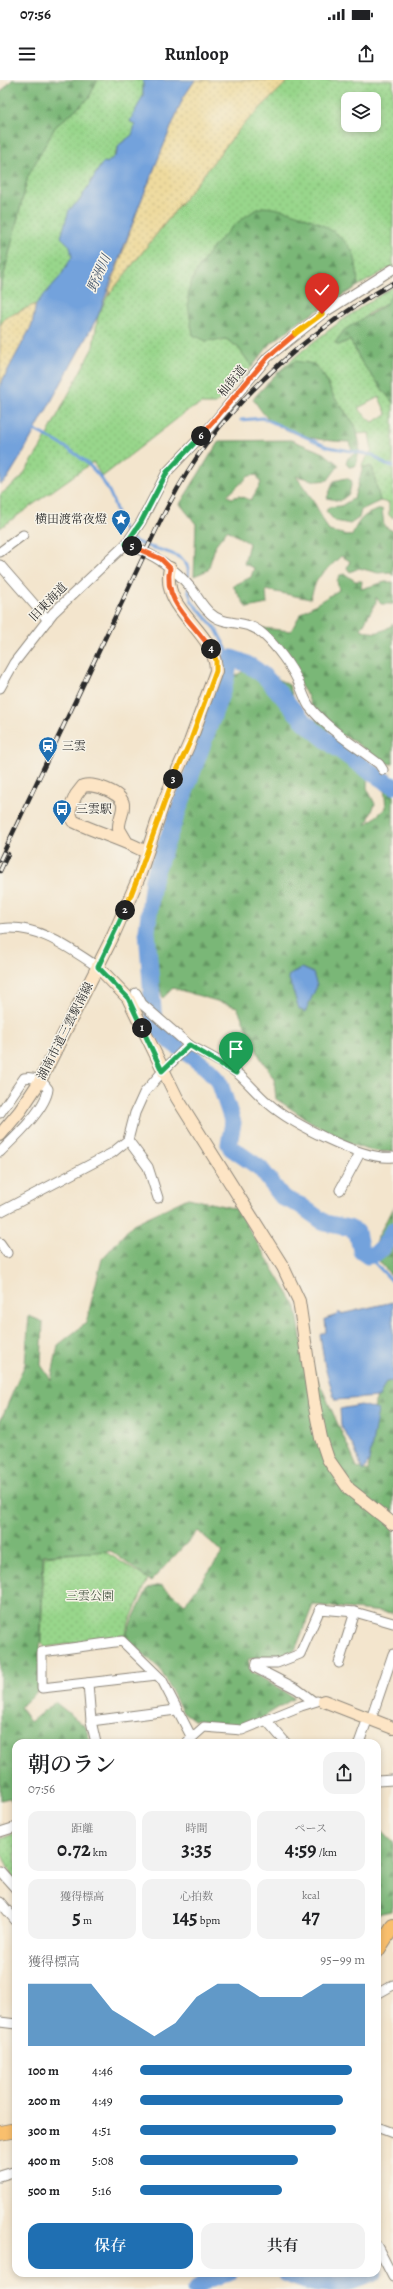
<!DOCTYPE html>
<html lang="ja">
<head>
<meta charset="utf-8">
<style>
  body { margin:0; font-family:Alegreya,"Noto Serif JP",serif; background:#f2f2f2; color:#202124; height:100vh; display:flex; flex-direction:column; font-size:15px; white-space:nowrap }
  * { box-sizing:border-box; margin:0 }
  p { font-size:13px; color:#757577 }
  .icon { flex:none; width:22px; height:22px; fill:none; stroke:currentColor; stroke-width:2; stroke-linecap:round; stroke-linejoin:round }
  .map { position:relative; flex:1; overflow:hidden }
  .panel { position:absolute; left:12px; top:1659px; width:369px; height:538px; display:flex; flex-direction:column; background:#fff; border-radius:12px; box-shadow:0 2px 6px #0003 }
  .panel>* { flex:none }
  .tools { position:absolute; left:341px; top:12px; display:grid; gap:8px }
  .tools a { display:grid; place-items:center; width:40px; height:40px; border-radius:8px; background:#fff; box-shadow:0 2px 6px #0003; font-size:20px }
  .pin { position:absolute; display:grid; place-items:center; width:34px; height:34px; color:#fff; margin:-41px -17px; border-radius:50% 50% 50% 0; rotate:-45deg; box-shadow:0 0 4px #0007 }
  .pin .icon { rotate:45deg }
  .km { position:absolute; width:20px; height:20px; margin:-10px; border-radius:50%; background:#222; color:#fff; font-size:11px; line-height:20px; text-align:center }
  .round { display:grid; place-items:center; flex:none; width:42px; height:42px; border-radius:12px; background:#f2f2f2 }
  .headline { display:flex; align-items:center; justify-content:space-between; height:68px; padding:0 16px }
  h1 { font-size:22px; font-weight:600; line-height:30px }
  .stats { display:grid; grid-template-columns:repeat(3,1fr); gap:6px; height:68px; padding:4px 16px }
  .stats div { display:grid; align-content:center; border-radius:10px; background:#f2f2f2; text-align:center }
  .stats b { font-size:20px; font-weight:600 }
  .stats small { font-size:11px; font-weight:400 }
  .stats p { font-size:11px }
  .chart { height:112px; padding:8px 16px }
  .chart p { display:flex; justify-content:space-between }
  .chart svg { width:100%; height:72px; margin-top:4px; fill:#1f6fb2; opacity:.7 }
  .button { display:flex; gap:8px; margin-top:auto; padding:8px 16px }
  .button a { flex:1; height:46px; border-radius:12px; background:#1f6fb2; color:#fff; font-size:16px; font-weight:600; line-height:46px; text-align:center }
  .button a+a { background:#f2f2f2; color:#202124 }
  ul { padding:0 16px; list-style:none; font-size:13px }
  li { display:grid; grid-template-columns:64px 48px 1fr; align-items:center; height:30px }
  li i { height:10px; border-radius:5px; background:#1f6fb2 }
  .status { display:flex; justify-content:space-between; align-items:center; height:28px; padding:0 20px; background:#fff; direction:ltr }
  .status svg { height:11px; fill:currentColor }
  header { display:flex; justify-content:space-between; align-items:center; height:52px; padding:0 16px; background:#fff; font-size:18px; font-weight:600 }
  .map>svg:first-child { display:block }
</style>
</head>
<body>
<div class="status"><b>07:56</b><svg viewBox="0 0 49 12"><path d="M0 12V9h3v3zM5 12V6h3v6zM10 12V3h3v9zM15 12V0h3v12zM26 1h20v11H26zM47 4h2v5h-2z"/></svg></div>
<header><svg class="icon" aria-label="menu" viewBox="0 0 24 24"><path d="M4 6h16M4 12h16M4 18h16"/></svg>Runloop<svg class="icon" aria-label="share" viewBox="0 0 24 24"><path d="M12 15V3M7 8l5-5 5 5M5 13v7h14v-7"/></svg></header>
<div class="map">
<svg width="393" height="2209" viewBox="0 0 393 2209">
  <defs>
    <pattern id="grass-dots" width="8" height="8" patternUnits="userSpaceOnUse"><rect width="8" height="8" fill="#98d68b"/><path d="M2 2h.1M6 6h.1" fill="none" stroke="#83b878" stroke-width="1.8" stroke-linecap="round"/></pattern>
    <pattern id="forest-firs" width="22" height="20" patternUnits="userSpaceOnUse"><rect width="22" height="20" fill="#7ab777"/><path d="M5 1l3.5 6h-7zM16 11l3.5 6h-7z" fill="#649562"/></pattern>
    <pattern id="sand-dots" width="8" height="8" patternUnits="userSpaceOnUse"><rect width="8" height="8" fill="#eeda9e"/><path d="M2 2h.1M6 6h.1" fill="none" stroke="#cb8" stroke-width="1.8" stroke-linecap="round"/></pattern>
  </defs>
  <rect width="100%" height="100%" fill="#f7f3e8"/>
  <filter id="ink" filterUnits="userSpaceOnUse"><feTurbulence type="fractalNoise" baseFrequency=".025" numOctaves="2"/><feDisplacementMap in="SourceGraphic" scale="8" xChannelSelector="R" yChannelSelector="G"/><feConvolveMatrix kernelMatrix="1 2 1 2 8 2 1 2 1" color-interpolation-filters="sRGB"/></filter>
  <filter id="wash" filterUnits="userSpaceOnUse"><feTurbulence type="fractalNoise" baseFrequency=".012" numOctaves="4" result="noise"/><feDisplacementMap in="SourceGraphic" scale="16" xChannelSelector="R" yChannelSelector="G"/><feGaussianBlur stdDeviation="0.9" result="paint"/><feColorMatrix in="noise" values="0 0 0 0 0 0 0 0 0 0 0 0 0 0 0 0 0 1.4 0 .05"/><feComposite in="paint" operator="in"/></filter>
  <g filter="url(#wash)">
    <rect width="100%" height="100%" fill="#f3e5cd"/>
    <g fill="url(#grass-dots)" stroke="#62805b" fill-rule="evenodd">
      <path d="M97,0H143V16L130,41L135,45C136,57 126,58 120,64C113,73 118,81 101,85L80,120L69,130L72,177L60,197L36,224L5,238L0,246V211L28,96L55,47L89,18Z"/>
      <path d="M289,0H393V186L358,206L354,174L227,152C208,172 189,198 189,226L220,261L226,259L238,267L252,287L215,324H201L187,331L102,397L93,382L0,448V415L21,398L41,367L93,267L98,236L107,217L240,48ZM348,19H374V45H348Z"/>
      <path d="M393,207C393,227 377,226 367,235C357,244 348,255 339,265L350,260L362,283L393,323V439L389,435V423L380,421L372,387H363L362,385L372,370L369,353L357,354L355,345L334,317L324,296L275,295C311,261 351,233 393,207ZM379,317L387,335L373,342L367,338L358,328Z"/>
      <path d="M104,1471L148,1499L123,1557L46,1567L41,1562L44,1476Z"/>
      <path d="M16,1753V1806L0,1770V1759Z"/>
    </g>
    <g fill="url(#forest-firs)" stroke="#527151" fill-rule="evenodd">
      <path d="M12,0H97L89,18L55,47L28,96L0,211V13Z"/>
      <path d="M263,127C290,128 344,148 354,175C357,184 357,196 358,206L299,242L270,264L252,287L238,267L226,259L206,261L193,255C191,241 186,223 189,209C196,182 237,135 263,127Z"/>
      <path d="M393,213V323L362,283L350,260L339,265L335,263L344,250L384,226Z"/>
      <path d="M295,281L314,284L324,296L334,317L355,345L360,365L356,386L349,387L346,383L348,378L356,373L352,370L349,362C323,361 294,357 271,341C264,336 258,326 253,319L275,295Z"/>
      <path d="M291,360L324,373L339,385L328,400L317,401L296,396L313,420L329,451L352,456C358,439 365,433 382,429L384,446L393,451V496L390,492L378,493L359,488L350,492L347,488L350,481L341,476L317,499L310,519L266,510L267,524L247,528L233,506L251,497L254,488L244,484L249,463L227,450L216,464L208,490L194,496L196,444L180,424L219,361ZM257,395L261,403L251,420L239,416L232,418L227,416L249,396Z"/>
      <path d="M363,387H372L380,421L361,430L359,438L350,444L335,441L326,431L329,427L341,426L354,418Z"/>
      <path d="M346,398L352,401L349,414L340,421L327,418L334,401Z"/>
      <path d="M345,494L355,501H362L361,509L385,502H393V524H381L376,517V522L361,549C374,555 382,553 393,544V684L382,683L351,659L319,646L307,615L262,548L291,551L301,533L339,510L337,501L340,495Z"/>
      <path d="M253,586C267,588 277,600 289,605L295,623L311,645L368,682L367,708L375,724L366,745L386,728L384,708L393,709V1071C356,1078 307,1038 276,1019L274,999L260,977L237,927L173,908L163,918C150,879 144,863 149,821L216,630L229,599Z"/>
      <path d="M188,1118L237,1129L296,1227L302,1264L357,1387L368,1391L375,1322L393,1283V1533L313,1525L295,1570L274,1577L248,1579L251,1591L294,1618L247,1647L194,1640L182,1631L160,1589L124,1557L148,1508L161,1505L185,1524L223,1472L198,1451L151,1501L111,1471L43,1475L39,1610L20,1627L30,1642L55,1622L86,1647L90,1663H16V1729L10,1718L0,1720V1342L25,1284L29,1236L43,1242L41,1285L51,1300L58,1265L86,1243L102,1179L133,1144Z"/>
      <path d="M393,1127V1198L371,1171Z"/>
      <path d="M377,1726L378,1747L393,1762V1826L391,1831L377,1834Z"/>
    </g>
    <g fill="url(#sand-dots)" stroke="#8c8264">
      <path d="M195,0H289L240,48L107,217L139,126L183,18Z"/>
      <path d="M36,224L32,245L0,305V246L5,238Z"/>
    </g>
    <g fill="#73a2dc" stroke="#4f6684">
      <path d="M143,0H195L183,18L139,126L98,236L20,378L7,399L0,405V305L32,245L36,224L60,197L72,177L70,166L61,157L69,130L80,120L101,85L104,82L107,83L116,75L119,65L132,55L135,45L130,41L143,16Z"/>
      <path d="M302,888L313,893L317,906L305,932L299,929L288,896Z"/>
      <path d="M393,1222V1301L386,1302L379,1317L335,1320L325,1287L320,1255L326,1252L325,1239L337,1235L339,1232L341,1234Z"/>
      <path d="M361,1325L378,1330L369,1381L363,1391L354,1368L341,1346L340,1329Z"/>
    </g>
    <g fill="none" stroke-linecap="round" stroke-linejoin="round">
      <g stroke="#73a2dc" stroke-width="3">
        <path d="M241,340L263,338L328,367L373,375L386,385L393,386"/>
        <path d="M32,349C63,364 98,383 112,418C117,430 119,447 129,457C144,472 198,468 187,500"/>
        <path d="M188,508L192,522L216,549L231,578"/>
        <path d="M368,1176L393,1202"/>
      </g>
      <g stroke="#73a2dc" stroke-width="17">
        <path d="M178,967L167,959L154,943L147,851L153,799L224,606L231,578C270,589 279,618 306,643C329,664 366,690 393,706"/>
        <path d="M188,974L207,988L219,1001L233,1043L229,1064L231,1068L260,1088L283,1118L300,1125L325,1143L349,1148L357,1152L361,1171L368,1176C380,1175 388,1160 393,1150"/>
        <path d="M285,2193C320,2209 338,2209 373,2193"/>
        <path d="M195,2209L207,2200L228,2193"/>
      </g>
    </g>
  </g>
  <g filter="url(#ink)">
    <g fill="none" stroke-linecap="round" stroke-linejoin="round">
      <g stroke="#8f887c" stroke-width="11">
        <g id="street">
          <path d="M126,464C151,473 173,486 190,507C197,515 201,525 210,533C225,548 245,537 264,555C276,566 291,586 298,601C302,610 304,618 309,626C327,649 356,666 379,684L383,690"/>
          <path d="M0,472L23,455"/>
          <path d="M0,485L48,540"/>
          <path d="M0,608L14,583L53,533L126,464L141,442L167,392L210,347L268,277L322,234L393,189"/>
          <path d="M0,849C36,843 69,868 98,887"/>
          <path d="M136,913L142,924L189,965"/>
          <path d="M0,1033L24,998C34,996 43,1001 48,1009C46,1029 14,1058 0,1072"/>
          <path d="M128,1060L148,1087L158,1118"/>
          <path d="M340,1110L360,1073"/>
          <path d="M0,1132L112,1073L128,1060L135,1033L144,1013L163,991L189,965C205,974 223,982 237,993C248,1002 257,1014 268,1023C291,1043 363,1081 393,1077"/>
          <path d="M0,1163L7,1173"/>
          <path d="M339,1583L355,1532"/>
          <path d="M157,1595L42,1608V1572L122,1561L157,1595L162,1600L192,1658"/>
          <path d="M88,1603L91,1641L96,1663"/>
          <path d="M313,1621L297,1609L256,1588L257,1583H277L300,1574L320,1529L355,1532L393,1543"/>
          <path d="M371,1639L393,1574"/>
          <path d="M266,1640L286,1663"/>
          <path d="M91,1641L176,1630"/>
          <path d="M186,1663L204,1647L242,1650L301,1626L317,1621"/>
          <path d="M359,1663L368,1638"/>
          <path d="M377,1701L393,1700"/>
          <path d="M0,1752L16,1747"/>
          <path d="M0,1791L16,1809"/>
          <path d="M0,1822L16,1841"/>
          <path d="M377,1914L393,1905"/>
          <path d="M0,1942L16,1944"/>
          <path d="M377,2047L393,2053"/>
          <path d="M0,2096L16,2091"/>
          <path d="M377,2166L393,2197"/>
        </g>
      </g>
      <g stroke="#8f887c" stroke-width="14">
        <g id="secondary">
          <path d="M126,761L119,749C118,740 124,733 123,724C121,712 93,703 83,706L76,715L69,731L73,741C97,753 123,759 146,772"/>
          <path d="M98,887L128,918L177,1018L283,1187L299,1221L314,1323L321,1358L328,1379L349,1409L393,1444"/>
          <path d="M0,1055L20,1031L40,1001L113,856L139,797L164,721L190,662L216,591C216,550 160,531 170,488"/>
          <path d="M324,1621L393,1648"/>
        </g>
      </g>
      <g stroke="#8f887c" stroke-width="16">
        <g id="primary">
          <path d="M377,1871L393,1846"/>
          <path d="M0,2053L16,2050"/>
        </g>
      </g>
      <use href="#street" stroke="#fff" stroke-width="9"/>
      <use href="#secondary" stroke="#fde5c5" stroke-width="12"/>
      <use href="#primary" stroke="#f9bf6d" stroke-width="14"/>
      <g stroke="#2b2b2b" stroke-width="4.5">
        <g id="rail">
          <path d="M0,780C42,693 82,605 124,518C149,465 172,410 207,363C257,297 321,244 393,203"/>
          <path d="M0,791L8,774"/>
        </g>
      </g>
      <use href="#rail" stroke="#f7f3e8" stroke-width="3" stroke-dasharray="9" stroke-linecap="butt"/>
    </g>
  </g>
  <g fill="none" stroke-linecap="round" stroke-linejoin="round" filter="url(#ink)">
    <g stroke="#fff" stroke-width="8">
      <path id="split-1" d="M142,948L162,991L189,965L236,993"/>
    </g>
    <g stroke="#fff" stroke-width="8">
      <path id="split-2" d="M125,830L98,887L128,918L142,948"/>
    </g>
    <g stroke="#fff" stroke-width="8">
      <path id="split-3" d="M125,830L138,797L173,699"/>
    </g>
    <g stroke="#fff" stroke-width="8">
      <path id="split-4" d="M173,699L190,662L216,591V580L211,569"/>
    </g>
    <g stroke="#fff" stroke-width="8">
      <path id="split-5" d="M132,466L161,479L170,488C162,522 195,544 211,569"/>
    </g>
    <g stroke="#fff" stroke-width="8">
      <path id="split-6" d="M132,466L126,464L141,442L167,392L201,356"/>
    </g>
    <g stroke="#fff" stroke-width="8">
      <path id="split-7" d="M201,356L268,277L295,254"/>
    </g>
    <g stroke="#fff" stroke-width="8">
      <path id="split-8" d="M295,254L322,234"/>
    </g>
    <use href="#split-1" stroke="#22a559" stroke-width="5"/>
    <use href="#split-2" stroke="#22a559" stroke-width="5"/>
    <use href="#split-3" stroke="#f5b400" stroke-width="5"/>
    <use href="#split-4" stroke="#f5b400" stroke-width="5"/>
    <use href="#split-5" stroke="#f0652b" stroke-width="5"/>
    <use href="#split-6" stroke="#22a559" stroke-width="5"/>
    <use href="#split-7" stroke="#f0652b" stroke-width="5"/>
    <use href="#split-8" stroke="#f5b400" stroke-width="5"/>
  </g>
  <defs>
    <g id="sight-pin" transform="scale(1)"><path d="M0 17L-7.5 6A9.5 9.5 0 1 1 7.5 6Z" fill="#1f6fb2" stroke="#f7f3e8"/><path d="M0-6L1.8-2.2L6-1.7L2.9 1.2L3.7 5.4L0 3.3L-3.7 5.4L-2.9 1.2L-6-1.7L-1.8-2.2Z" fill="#fff"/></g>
    <g id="station-pin" transform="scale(1)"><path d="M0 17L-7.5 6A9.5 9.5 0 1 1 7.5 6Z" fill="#1f6fb2" stroke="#f7f3e8"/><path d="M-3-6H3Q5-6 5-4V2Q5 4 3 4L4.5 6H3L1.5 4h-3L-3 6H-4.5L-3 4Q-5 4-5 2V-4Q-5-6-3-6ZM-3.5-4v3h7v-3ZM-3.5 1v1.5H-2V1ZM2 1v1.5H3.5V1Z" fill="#fff"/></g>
    <g id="bus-pin" transform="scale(1)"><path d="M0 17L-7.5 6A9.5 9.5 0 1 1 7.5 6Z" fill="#1f6fb2" stroke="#f7f3e8"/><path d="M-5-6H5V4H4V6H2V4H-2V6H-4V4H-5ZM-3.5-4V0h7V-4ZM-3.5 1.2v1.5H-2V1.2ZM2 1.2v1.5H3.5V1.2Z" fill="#fff"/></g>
  </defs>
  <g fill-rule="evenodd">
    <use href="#sight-pin" x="121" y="439"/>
    <use href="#station-pin" x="48" y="666"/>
    <use href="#bus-pin" x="62" y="729"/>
  </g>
  <g text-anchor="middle" stroke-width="3" stroke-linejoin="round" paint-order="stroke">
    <g font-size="12" fill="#2b2b2b" stroke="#f7f3e8">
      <text transform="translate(232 301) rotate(-51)" y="4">杣街道</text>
      <text transform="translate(48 522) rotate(-46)" y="4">旧東海道</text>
      <text transform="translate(65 951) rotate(-63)" y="4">湖南市道三雲駅南線</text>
    </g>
    <g font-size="12" fill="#2b2b2b" stroke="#f7f3e8" text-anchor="start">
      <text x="107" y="443" text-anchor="end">横田渡常夜燈</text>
      <text x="62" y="670">三雲</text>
      <text x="76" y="733">三雲駅</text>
    </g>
    <g font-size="12" fill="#465643" stroke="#f7f3e8">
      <text x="90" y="1520">三雲公園</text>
    </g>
    <g font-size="13" font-style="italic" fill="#445569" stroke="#f7f3e8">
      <text transform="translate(98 193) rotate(-66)" y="5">野洲川</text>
    </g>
  </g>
</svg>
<div class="tools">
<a><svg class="icon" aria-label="layers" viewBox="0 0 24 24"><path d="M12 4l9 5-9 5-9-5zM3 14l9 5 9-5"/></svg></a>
</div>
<div class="pin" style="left:236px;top:993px;background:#1e9e55"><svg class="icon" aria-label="arrive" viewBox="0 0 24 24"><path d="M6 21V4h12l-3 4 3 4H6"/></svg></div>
<div class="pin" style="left:322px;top:234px;background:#d93025"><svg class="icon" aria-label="check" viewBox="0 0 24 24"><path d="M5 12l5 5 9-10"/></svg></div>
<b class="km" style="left:142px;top:948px">1</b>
<b class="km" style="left:125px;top:830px">2</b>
<b class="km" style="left:173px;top:699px">3</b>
<b class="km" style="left:211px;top:569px">4</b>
<b class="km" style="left:132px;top:466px">5</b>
<b class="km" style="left:201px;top:356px">6</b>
<section class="panel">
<div class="headline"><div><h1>朝のラン</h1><p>07:56</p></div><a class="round"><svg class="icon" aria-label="share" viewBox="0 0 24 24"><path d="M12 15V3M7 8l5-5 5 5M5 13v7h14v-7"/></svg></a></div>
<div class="stats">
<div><p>距離</p><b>0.72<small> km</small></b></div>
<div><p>時間</p><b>3:35</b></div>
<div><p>ペース</p><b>4:59<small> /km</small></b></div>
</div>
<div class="stats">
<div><p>獲得標高</p><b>5<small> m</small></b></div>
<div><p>心拍数</p><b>145<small> bpm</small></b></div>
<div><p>kcal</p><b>47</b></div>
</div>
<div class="chart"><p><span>獲得標高</span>95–99 m</p>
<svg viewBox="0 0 160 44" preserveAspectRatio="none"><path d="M0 44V6L10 6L20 6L30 6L40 22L50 30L60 38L70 30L80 14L90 6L100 6L110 14L120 14L130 14L140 6L150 6L160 6V44z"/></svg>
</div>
<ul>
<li><b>100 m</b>4:46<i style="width:94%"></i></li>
<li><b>200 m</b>4:49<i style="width:90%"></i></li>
<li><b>300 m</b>4:51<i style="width:87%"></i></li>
<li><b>400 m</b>5:08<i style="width:70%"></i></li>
<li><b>500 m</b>5:16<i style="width:63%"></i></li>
</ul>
<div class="button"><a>保存</a><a>共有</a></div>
</section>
</div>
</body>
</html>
